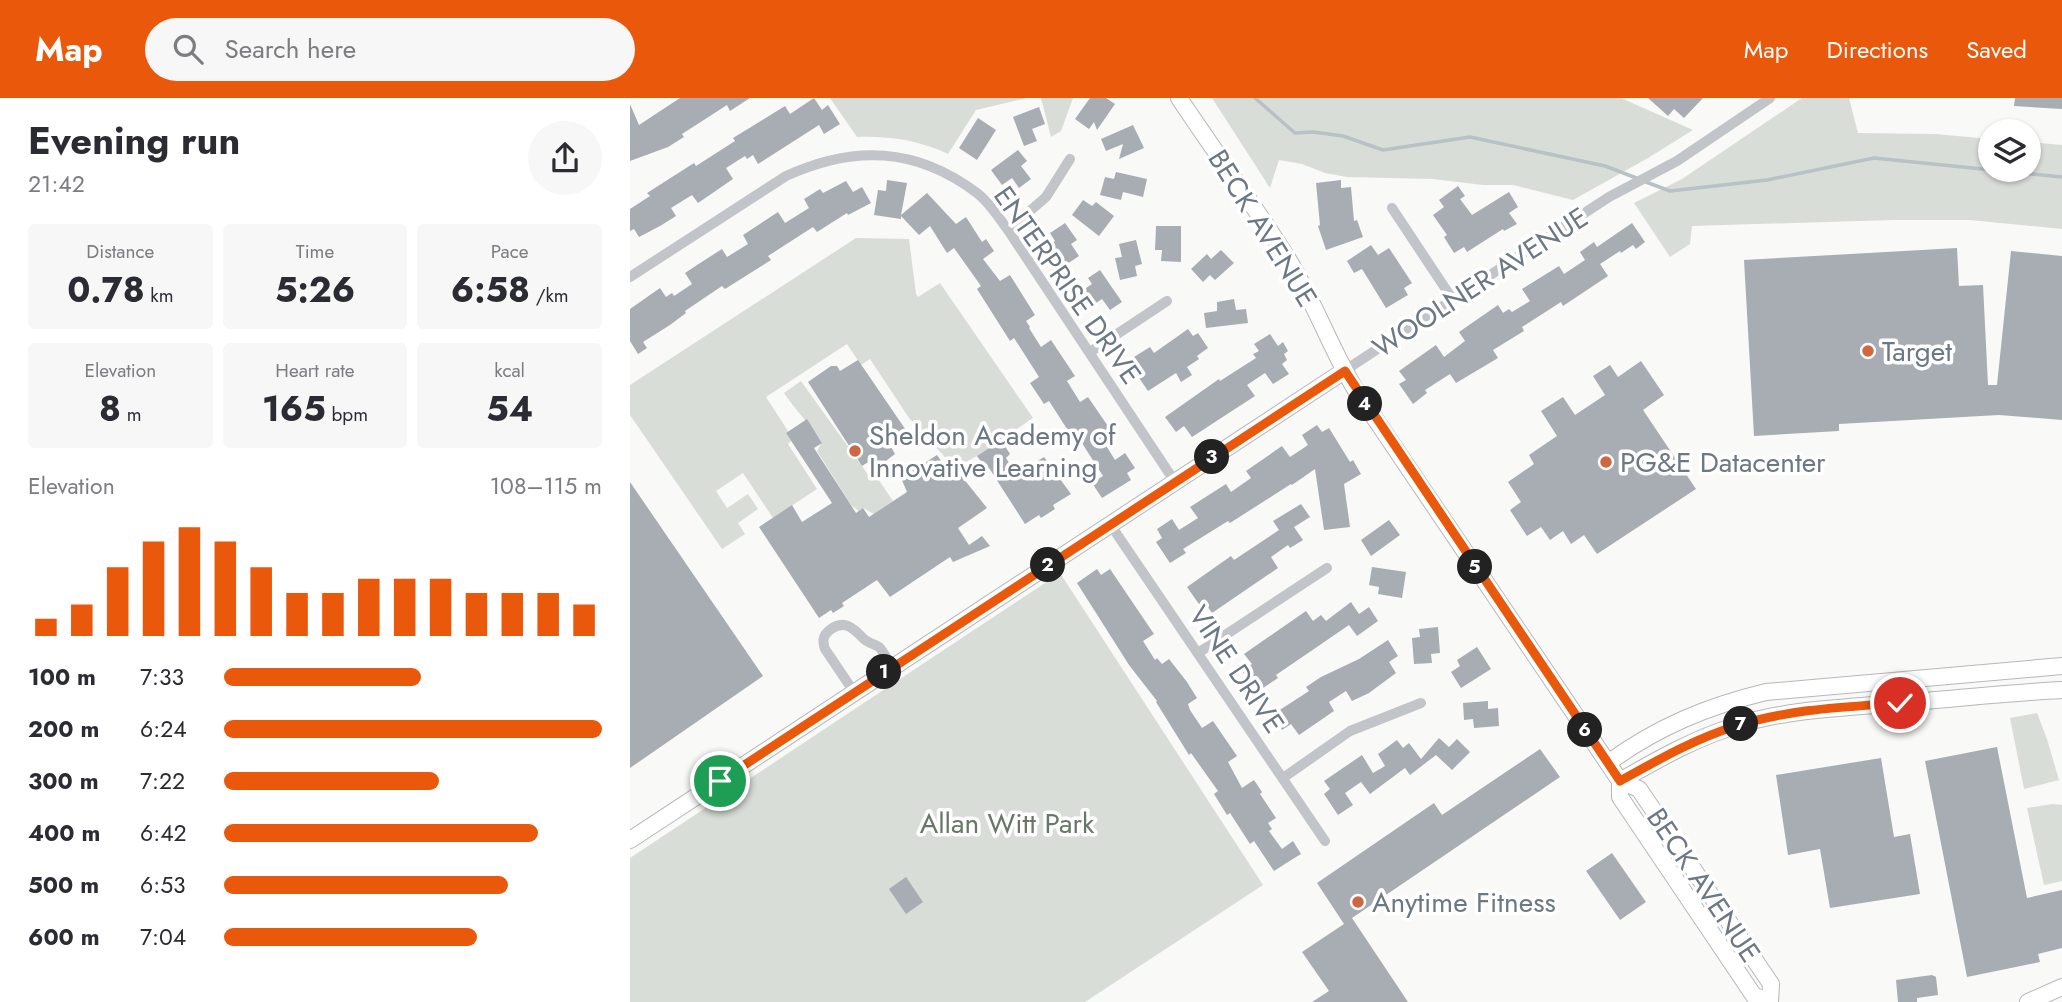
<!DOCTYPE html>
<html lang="en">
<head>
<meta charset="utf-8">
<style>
  body { margin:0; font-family:Jost,sans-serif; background:#f7f7f7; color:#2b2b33; height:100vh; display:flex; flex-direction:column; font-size:26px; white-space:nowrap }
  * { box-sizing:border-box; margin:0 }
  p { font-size:23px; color:#7c7c81 }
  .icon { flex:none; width:38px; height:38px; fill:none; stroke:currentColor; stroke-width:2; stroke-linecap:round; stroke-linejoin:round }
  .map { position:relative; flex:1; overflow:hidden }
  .sheet { display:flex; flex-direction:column; background:#fff; width:630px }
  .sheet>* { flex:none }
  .buttons { position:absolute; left:1348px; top:21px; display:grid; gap:14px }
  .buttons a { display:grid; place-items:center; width:63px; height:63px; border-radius:50%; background:#fff; box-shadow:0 2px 5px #0004; font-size:35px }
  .pin { position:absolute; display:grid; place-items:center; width:60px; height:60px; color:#fff; margin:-30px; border:4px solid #fff; border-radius:50%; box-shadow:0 2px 7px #0007 }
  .km { position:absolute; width:35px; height:35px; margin:-18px; border-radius:50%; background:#222; color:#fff; font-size:19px; line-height:35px; text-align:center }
  .round { display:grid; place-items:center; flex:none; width:74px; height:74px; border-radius:37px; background:#f7f7f7 }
  .headline { display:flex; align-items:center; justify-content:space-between; height:119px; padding:0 28px }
  h1 { font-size:38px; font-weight:700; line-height:52px }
  .metrics { display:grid; grid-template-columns:repeat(3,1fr); gap:10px; height:119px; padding:7px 28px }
  .metrics div { display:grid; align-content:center; border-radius:7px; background:#f7f7f7; text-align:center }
  .metrics b { font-size:35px; font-weight:700 }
  .metrics small { font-size:19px; font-weight:400 }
  .metrics p { font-size:19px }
  .chart { height:196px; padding:14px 28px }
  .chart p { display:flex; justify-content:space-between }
  .chart svg { width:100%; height:126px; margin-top:7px; stroke:#ea580c; stroke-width:6 }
  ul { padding:0 28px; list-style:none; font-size:23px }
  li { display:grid; grid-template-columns:112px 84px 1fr; align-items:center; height:52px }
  li i { height:18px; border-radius:9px; background:#ea580c }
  header { display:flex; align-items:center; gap:42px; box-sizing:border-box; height:98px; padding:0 35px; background:#ea580c; color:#fff }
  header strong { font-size:33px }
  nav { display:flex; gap:38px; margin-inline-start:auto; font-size:24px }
  .search { width:490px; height:63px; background:#f7f7f7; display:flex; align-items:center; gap:18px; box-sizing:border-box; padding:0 24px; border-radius:38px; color:#7c7c81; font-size:26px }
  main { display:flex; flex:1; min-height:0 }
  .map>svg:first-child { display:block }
</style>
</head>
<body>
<header>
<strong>Map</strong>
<div class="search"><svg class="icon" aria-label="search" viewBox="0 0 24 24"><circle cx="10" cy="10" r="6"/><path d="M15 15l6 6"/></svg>Search here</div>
<nav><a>Map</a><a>Directions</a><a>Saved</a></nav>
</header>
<main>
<section class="sheet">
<div class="headline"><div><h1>Evening run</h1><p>21:42</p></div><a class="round"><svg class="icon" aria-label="share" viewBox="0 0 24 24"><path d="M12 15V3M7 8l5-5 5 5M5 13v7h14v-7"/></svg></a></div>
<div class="metrics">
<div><p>Distance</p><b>0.78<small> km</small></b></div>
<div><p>Time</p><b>5:26</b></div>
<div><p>Pace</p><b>6:58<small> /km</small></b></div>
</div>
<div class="metrics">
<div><p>Elevation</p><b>8<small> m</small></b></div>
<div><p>Heart rate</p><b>165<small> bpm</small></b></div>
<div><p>kcal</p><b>54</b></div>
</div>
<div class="chart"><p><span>Elevation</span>108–115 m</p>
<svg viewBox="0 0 160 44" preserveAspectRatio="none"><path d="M5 44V38M15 44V33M25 44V20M35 44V11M45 44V6M55 44V11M65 44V20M75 44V29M85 44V29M95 44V24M105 44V24M115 44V24M125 44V29M135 44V29M145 44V29M155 44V33"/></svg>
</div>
<ul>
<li><b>100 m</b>7:33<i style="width:52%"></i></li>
<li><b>200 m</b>6:24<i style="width:100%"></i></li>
<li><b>300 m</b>7:22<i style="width:57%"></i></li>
<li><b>400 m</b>6:42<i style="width:83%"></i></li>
<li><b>500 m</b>6:53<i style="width:75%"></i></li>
<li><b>600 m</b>7:04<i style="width:67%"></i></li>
</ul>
</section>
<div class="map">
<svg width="1432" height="904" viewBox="0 0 1432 904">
  <rect width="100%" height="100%" fill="#f9f9f7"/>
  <g fill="#d9ddd7">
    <path d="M200,0H396L346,12L318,56C289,42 258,38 227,39Z"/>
    <path d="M411,0H443L431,33L421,39Z"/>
    <path d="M582,0H991L1063,32L1018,60L943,102L883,87H853L803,81L717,79L695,75L672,66L649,62L640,90Z"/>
    <path d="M1172,0H1219L1228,35L1305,36L1360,41V72H1398V44L1432,47V131L1340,122H1263L1062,128L1060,146L1040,159L1004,105L1052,81Z"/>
    <path d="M226,140L279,141L286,196L288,199L310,185L403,320L347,358L325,370L279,320L240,261L231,267L217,246L136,299L158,333L156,335L161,343L158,346L187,391L143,420L113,375L86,393L97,410L118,396L128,411L108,425L115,436L92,451L0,317V287Z"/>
    <path d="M171,283L239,378L244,375L263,403L244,416L233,410L229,413L221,407L187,353L192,344C180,326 166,313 154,295Z"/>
    <path d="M430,475L633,787L455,904H0V760Z"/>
    <path d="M1407,615L1417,641L1429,682L1394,691L1380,620Z"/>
    <path d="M1422,706L1432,707V783L1414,787L1397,710Z"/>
  </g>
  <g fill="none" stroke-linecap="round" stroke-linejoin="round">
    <g stroke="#b8c1c6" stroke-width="3.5">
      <path d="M625,0L665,35L683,34L713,38L753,52L840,39L975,68L1009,81"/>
      <path d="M1016,84L1040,93L1137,82L1244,60L1432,79"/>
    </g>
  </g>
  <g fill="#a7adb3">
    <path d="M50,0H120L100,13L97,7L52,36L54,39L38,49L0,63V6L9,27Z"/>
    <path d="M184,0L192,12L198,7L210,26L194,36L189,27L128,66L123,57L117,61L115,58L96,70L103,81L68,105L62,97L41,110L46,118L30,128L9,139L4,131L0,133V111L20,98L17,95L64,65L66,68L105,43L103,40L155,8L160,16Z"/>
    <path d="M460,0H476L485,6L467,32L464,24L459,31L445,21Z"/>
    <path d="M1018,0H1073L1054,20L1044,11L1038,18Z"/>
    <path d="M1385,0H1432V11L1384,8Z"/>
    <path d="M409,9L415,26L402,31L407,43L394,48L383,19Z"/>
    <path d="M348,20L366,32L347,62L329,50Z"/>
    <path d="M503,27L514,50L489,61L493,46L476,53L471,41Z"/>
    <path d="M388,52L397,63L391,68L401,81L389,90L382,80L372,87L361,72Z"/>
    <path d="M486,74L517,81L513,99L493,94L491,102L470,97L475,79L484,81Z"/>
    <path d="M257,82L277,85L271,117L297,95L326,126L336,119L352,144L356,141L364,153L353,161L370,183L380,177L405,217L396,223L400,229L399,230L411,249L421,242L445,278L437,283L450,304L458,299L482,334L472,341L485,362L495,355L505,370L497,375L501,382L472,400L462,385L473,378L443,331L439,334L419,303L414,306L400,285L409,279L384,240L380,243L347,191L351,188L324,150L317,155L300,128L289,137L271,118V121L244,117L248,92L256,93Z"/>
    <path d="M711,82V90L721,89L724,123L727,122L733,139L696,152L688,128L690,127L686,85Z"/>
    <path d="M216,83L223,94L232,89L241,105L218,117L217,115L187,134L183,129L138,158L141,162L95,191L92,188L55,213L56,215L40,227L13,244L17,250L8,256L0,243V211L30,190L36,199L42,195L44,198L62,186L55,175L67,167L92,151L97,159L118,146L113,137L148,114L155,125L179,110L174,101L190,91L193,95Z"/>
    <path d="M828,88L835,98L830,101L842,117L879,94L888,109L879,115L887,126L874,133L873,131L837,154L834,149L824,155L814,139L817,137L803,117L814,109L809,102Z"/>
    <path d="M453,102L462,108L466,104L484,118L469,138L442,117Z"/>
    <path d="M435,125L447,142L441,146L449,158L434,168L419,147L425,143L420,135Z"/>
    <path d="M1002,125L1015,144L1006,151L1003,147L991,155L990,153L970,166L978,178L933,208L931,204L892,229L894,233L863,252L868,260L826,285L820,276L795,292L797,295L783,306L769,286L776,282L769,273L806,247L814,259L835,243L829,234L868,207L873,215L879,211L882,214L900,203L892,191L929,168L934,176L955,162L950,154L964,144L967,149Z"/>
    <path d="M526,128H551V164L531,163L532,152H525Z"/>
    <path d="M506,142L512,166L505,168L507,178L490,182L485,160L492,159L489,146Z"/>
    <path d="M741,147L748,157L759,150L782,185L774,190L778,197L756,210L732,171L724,175L717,163Z"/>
    <path d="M1327,150L1329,188L1353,187L1358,287H1367L1381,153L1432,158V322L1369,317L1209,326V333L1124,338L1114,162Z"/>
    <path d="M591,152L604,165L585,182L580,177L573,184L561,171L577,156L581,161Z"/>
    <path d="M470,172L492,204L480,212L472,201L463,207L453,192L462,186L458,180Z"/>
    <path d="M604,201L606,212L616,211L618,225L576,230L574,215L587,213V204Z"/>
    <path d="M558,231L563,238L568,235L578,250L567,258L569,261L557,269L562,277L551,284L546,275L518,293L505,274L511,270L504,259L520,249L524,255Z"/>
    <path d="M640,236L648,248L653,244L658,253L654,256L657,262L652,266L659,276L643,286L635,275L617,287L625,298L562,339L554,328L546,334L535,319L589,281L590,283L626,260L623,256L629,253L624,246Z"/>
    <path d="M228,262L280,338L261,349L265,356L248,369L243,361L232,368L178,284L201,268H207L210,273Z"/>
    <path d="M1011,263L1034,297L1013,312L1066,391L967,456L954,437L941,446L933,433L920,442L911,429L897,438L880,412L891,404L878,384L904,366L899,357L927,338L911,313L933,299L945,317L975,297L963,278L980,267L988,279Z"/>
    <path d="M177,321L192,345L184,350L226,415L233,410L239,419L277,394L271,380L307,357L319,374L325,370L357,410L328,430L339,447L352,438L360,448L323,464L320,459L260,499L247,482L212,505L214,508L203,515L201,512L189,520L129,429L162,407L172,424L202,405L156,335Z"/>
    <path d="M687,327L692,334L699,330L720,364L723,362L731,376L714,386L720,429L694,432L685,371L662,387L661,386L600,425L598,423L553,451L556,455L540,465L526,444L532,440L527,431L542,421L549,432L568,420L560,409L596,386L601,394L621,380L616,373L652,348L660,359L678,347L672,337Z"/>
    <path d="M371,342L380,356L376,360L386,376L414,359L441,396L423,407L425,411L411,420L409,417L395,426L359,370L357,372L347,358Z"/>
    <path d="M0,384L133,578L0,670Z"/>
    <path d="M671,406L680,419L664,429L673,442L660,450L658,447L641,459L648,470L582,515L575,505L571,509L557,489L601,458L604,462L649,432L643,423Z"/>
    <path d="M759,422L770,437L741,458L731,442Z"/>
    <path d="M742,469L776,474L772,500L748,496L749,489L739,487Z"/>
    <path d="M467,471L471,477L480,471L524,536L513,543L525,562L527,560L532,566L539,561L557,584L567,600L558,606L560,612L572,630L583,623L607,658L598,664L612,690L624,682L632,694L630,696L646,720L638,725L642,731L639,733L652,751L663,743L671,756L658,764L644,773L624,743L620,746L600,715L597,717L584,696L588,693L561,655L559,657L526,604L527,603L499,567L447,485Z"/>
    <path d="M721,504L729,516L739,509L748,523L727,538L719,527L646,577L648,580L627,594L612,573L622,566L614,556L676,513L683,523L691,517L696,523Z"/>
    <path d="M808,529L810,555L801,556L802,565L784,566L782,540L790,539L789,531Z"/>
    <path d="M758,542L768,558L759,564L766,575L739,595L722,603L716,593L699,604L704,613L669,637L661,626L652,632L642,617L679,593L676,589L691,579L729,561Z"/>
    <path d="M847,549L861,571L831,590L821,574L830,568L827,562Z"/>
    <path d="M858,603V611L868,610L869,628L844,630L843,621L834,622L833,605Z"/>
    <path d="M809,640L819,649L827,641L840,654L822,672L806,657L780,677L775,670L740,696L731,684L715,695L723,707L708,717L694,696L700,691L694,683L732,657L743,675L755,668L748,656L767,642L773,650L779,645L791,661Z"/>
    <path d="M1367,649L1397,800L1432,792V850L1408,856L1410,864L1337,879L1295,663Z"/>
    <path d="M910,651L930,679L722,820L778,904H682L699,893L672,854L714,826L687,785L804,705L812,717Z"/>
    <path d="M1251,660L1264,739L1280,736L1290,796L1200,810L1190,751L1158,757L1146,677Z"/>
    <path d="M982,755L1016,804L990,822L956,773Z"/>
    <path d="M276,779L293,804L276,816L259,791Z"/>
    <path d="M1302,877L1306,879L1308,897L1287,900V904H1268L1266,882Z"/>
  </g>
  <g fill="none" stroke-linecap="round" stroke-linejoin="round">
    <g stroke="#b4b8bc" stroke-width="18">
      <g id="secondary">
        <path d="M549,0C585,54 624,107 658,161C684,203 700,249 725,291L990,683V699L1124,898L1140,903"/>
        <path d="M978,665C1027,629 1078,608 1136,594L1432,568"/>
        <path d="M990,683C1027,662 1063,641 1105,628C1157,611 1213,610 1268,605C1322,601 1377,595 1432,592"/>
        <path d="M990,683L1009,691L1141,886L1140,904"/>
        <path d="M0,742L714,273"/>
        <path d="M1398,904L1432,889"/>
      </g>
    </g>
    <g stroke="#c1c4c8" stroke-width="10">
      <path d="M762,110L823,202"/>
      <path d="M378,132L416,99L440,61"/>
      <path d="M0,179L156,78C224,47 286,49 347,95C359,104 369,120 378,132L545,384"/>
      <path d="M460,254L537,203"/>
      <path d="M714,273L979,99L1047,63L1140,0"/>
      <path d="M480,426L695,743"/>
      <path d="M568,555L697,470"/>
      <path d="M224,594L195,551C192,542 193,537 201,531C216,521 224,531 234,541C238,545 245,546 249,549C254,554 258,563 262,569"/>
      <path d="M653,680L720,633L791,605"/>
    </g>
    <use href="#secondary" stroke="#fff" stroke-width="16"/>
  </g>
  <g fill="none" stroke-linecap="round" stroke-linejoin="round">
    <g stroke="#fff" stroke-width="14">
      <path id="route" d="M90,683L715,273L990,683C1028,662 1064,641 1106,628C1159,611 1215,609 1270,605"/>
    </g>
    <use href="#route" stroke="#ea580c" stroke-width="9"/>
  </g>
  <g fill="#ce6742" stroke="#fff" stroke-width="2.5">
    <circle cx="1238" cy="253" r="7"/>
    <circle cx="225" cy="353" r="7"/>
    <circle cx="976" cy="364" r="7"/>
    <circle cx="728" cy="804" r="7"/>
  </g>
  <g text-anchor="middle" stroke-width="7" stroke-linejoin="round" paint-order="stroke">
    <g font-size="28" fill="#6c7884" stroke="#fff">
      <text transform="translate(633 130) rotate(58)" y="10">BECK AVENUE</text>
      <text transform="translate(850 184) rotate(-33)" y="10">WOOLNER AVENUE</text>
      <text transform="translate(438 187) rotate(55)" y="10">ENTERPRISE DRIVE</text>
      <text transform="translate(607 571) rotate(56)" y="10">VINE DRIVE</text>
      <text transform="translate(1074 787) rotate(56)" y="10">BECK AVENUE</text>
    </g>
    <g font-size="28" fill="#6c7884" stroke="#fff" text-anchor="start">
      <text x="1252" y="263">Target</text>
      <text x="239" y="347">Sheldon Academy of<tspan x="239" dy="32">Innovative Learning</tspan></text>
      <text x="990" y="374">PG&amp;E Datacenter</text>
      <text x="742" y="814">Anytime Fitness</text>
    </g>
    <g font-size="28" fill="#687766" stroke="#fff">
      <text x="377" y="735">Allan Witt Park</text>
    </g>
  </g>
</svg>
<div class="buttons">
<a><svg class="icon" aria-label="layers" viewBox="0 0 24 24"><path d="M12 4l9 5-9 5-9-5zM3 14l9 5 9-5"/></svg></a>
</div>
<div class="pin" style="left:90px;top:683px;background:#1e9e55"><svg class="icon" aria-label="arrive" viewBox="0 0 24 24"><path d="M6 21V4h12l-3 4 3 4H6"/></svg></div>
<div class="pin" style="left:1270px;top:605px;background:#d93025"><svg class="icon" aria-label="check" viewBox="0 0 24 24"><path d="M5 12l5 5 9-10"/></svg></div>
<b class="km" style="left:254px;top:574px">1</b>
<b class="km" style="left:418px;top:467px">2</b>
<b class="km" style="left:582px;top:359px">3</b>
<b class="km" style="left:735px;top:306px">4</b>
<b class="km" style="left:845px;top:469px">5</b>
<b class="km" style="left:955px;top:632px">6</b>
<b class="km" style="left:1111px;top:626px">7</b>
</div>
</main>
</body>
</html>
